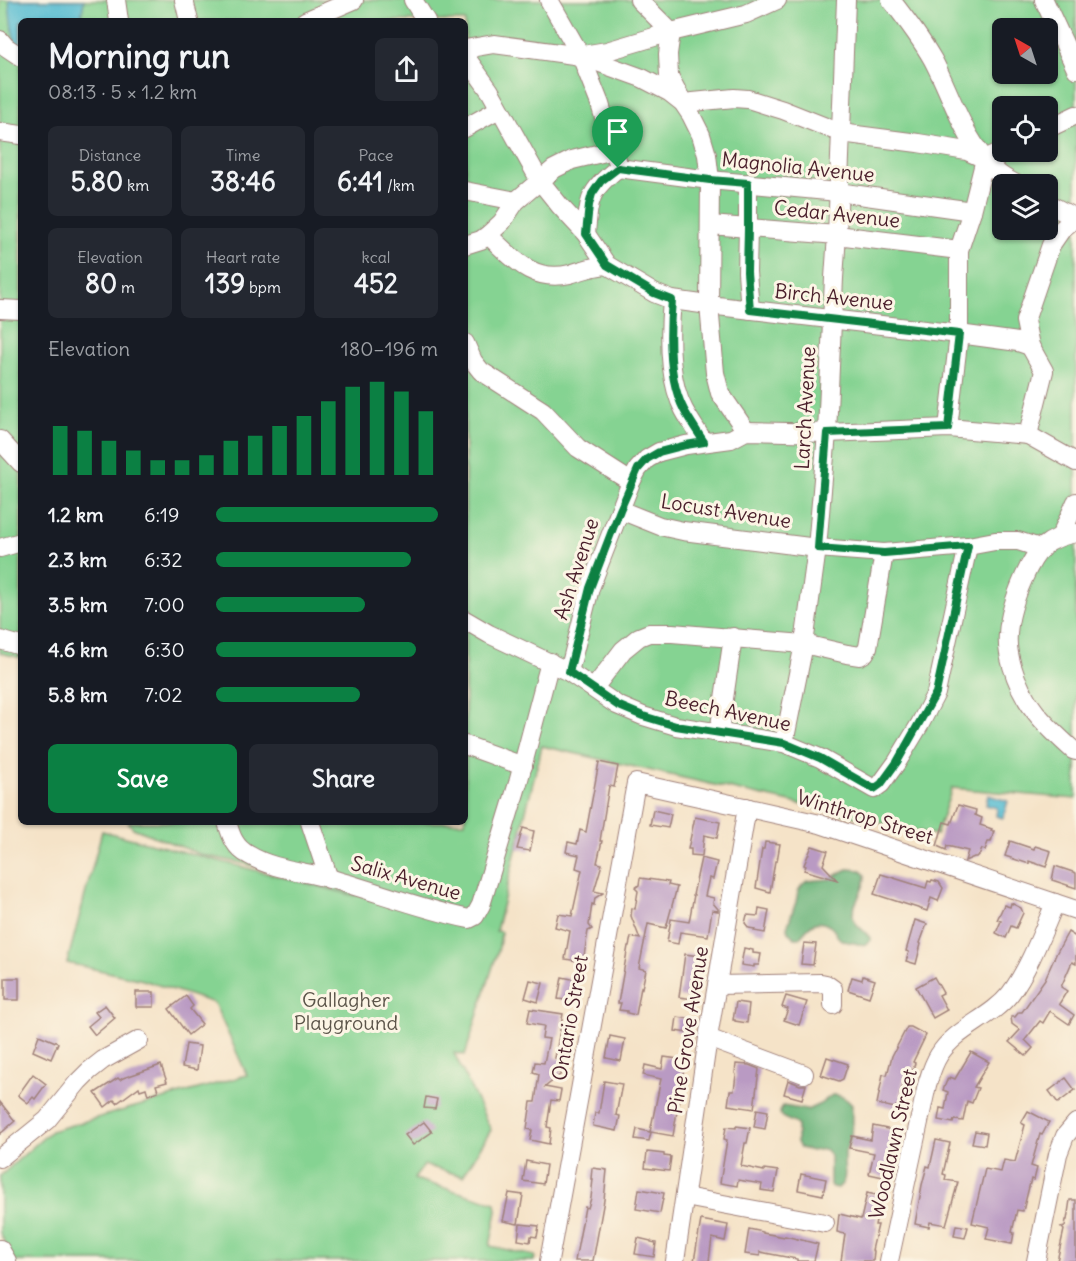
<!DOCTYPE html>
<html lang="en">
<head>
<meta charset="utf-8">
<style>
  body { margin:0; font-family:Delius,sans-serif; background:#242831; color:#f1f3f6; height:100vh; display:flex; flex-direction:column; font-size:22px; white-space:nowrap }
  * { box-sizing:border-box; margin:0 }
  p { font-size:20px; color:#9ea1a6 }
  .icon { flex:none; width:33px; height:33px; fill:none; stroke:currentColor; stroke-width:2; stroke-linecap:round; stroke-linejoin:round }
  .map { position:relative; flex:1; overflow:hidden }
  .side { position:absolute; left:18px; top:18px; width:450px; height:807px; display:flex; flex-direction:column; background:#171b24; border-radius:9px; box-shadow:0 2px 4px #0004 }
  .side>* { flex:none }
  .needle { width:39px; rotate:321deg }
  .buttons { position:absolute; left:992px; top:18px; display:grid; gap:12px }
  .buttons a { display:grid; place-items:center; width:66px; height:66px; border-radius:9px; background:#171b24; box-shadow:0 2px 4px #0004; font-size:30px }
  .pin { position:absolute; display:grid; place-items:center; width:51px; height:51px; color:#fff; margin:-62px -26px; border-radius:50% 50% 50% 0; rotate:-45deg; box-shadow:0 0 6px #0007 }
  .pin .icon { rotate:45deg }
  .round { display:grid; place-items:center; flex:none; width:63px; height:63px; border-radius:9px; background:#242831 }
  .overview { display:flex; align-items:center; justify-content:space-between; height:102px; padding:0 30px }
  h1 { font-size:33px; font-weight:800; line-height:45px }
  .figures { display:grid; grid-template-columns:repeat(3,1fr); gap:9px; height:102px; padding:6px 30px }
  .figures div { display:grid; align-content:center; border-radius:9px; background:#242831; text-align:center }
  .figures b { font-size:26px; font-weight:800 }
  .figures small { font-size:16px; font-weight:400 }
  .figures p { font-size:16px }
  .chart { height:168px; padding:12px 30px }
  .chart p { display:flex; justify-content:space-between }
  .chart svg { width:100%; height:108px; margin-top:6px; stroke:#0b8043; stroke-width:6 }
  .button { display:flex; gap:12px; margin-top:auto; padding:12px 30px }
  .button a { flex:1; height:69px; border-radius:9px; background:#0b8043; color:#fff; font-size:24px; font-weight:800; line-height:69px; text-align:center }
  .button a+a { background:#242831; color:#f1f3f6 }
  ul { padding:0 30px; list-style:none; font-size:20px }
  li { display:grid; grid-template-columns:96px 72px 1fr; align-items:center; height:45px }
  li i { height:15px; border-radius:8px; background:#0b8043 }
  .map>svg:first-child { display:block }
</style>
</head>
<body>
<div class="map">
<svg width="1076" height="1261" viewBox="0 0 1076 1261">
  <rect width="100%" height="100%" fill="#fcf5e5"/>
  <filter id="ink" filterUnits="userSpaceOnUse"><feTurbulence type="fractalNoise" baseFrequency=".0167" numOctaves="2"/><feDisplacementMap in="SourceGraphic" scale="12" xChannelSelector="R" yChannelSelector="G"/><feConvolveMatrix kernelMatrix="1 2 1 2 8 2 1 2 1" color-interpolation-filters="sRGB"/></filter>
  <filter id="wash" filterUnits="userSpaceOnUse"><feTurbulence type="fractalNoise" baseFrequency=".008" numOctaves="4" result="noise"/><feDisplacementMap in="SourceGraphic" scale="24" xChannelSelector="R" yChannelSelector="G"/><feGaussianBlur stdDeviation="1.35" result="paint"/><feColorMatrix in="noise" values="0 0 0 0 0 0 0 0 0 0 0 0 0 0 0 0 0 1.4 0 .05"/><feComposite in="paint" operator="in"/></filter>
  <g filter="url(#wash)">
    <rect width="100%" height="100%" fill="#f5e3c8"/>
    <path fill="#85d392" stroke="#68795e" stroke-width="1.5" fill-rule="evenodd" d="M0,0H1076V799L952,788L936,835L542,746L496,931L501,932L499,947L465,1055L454,1053L491,1130L463,1176L424,1165L414,1179L496,1203L497,1211L490,1246L535,1256L534,1261H14L0,1233V1176L51,1131L247,1075L214,1003L143,980L67,963L102,831L356,896L247,864L202,855L133,828L128,822H465V21H21V658L0,653ZM1002,28H1047V74H1002ZM1002,106H1047V152H1002ZM1002,184H1047V230H1002Z"/>
    <g fill="#6cb57c" stroke="#5b6a54" stroke-width="1.5">
      <path d="M848,869L861,870L865,875C866,891 851,904 853,917C855,927 867,931 871,940C866,945 865,945 858,944C852,942 845,943 840,939C836,936 835,930 831,927C815,916 808,927 799,938H795L788,932L787,927L796,902L798,891L802,885L807,881L830,879L836,875Z"/>
      <path d="M832,1095C841,1095 846,1098 852,1105C851,1115 853,1124 851,1134C850,1142 845,1149 844,1157C843,1169 849,1179 838,1188L832,1187L830,1185V1156L827,1151L824,1149L812,1151L800,1148L797,1142V1125C790,1118 773,1120 783,1106L807,1110L820,1104Z"/>
    </g>
    <g fill="#54bcd1" stroke="#4f6e7e" stroke-width="1.5">
      <path d="M9,0H84L81,21H21V50C11,40 10,14 9,0Z"/>
      <path d="M988,795L1008,801L1003,818L996,816L997,808L986,805Z"/>
    </g>
    <g id="blocks">
      <g fill="#b99ac3">
        <path d="M599,762L618,766L614,787L609,786L600,841H602L597,863L602,864L594,891L603,893L595,898L594,905L592,904L589,925L592,929L588,931L583,962L565,959L570,931L555,927L558,914L572,916L582,870L576,868L579,855L566,852L568,842L577,844L580,830L586,832Z"/>
        <path d="M958,805L976,810L975,815L982,818L980,825L992,829L991,831H994L991,842H988L985,850L982,849L980,854L977,857H974L965,861L968,851L947,846L946,850L937,846L944,822L951,824Z"/>
        <path d="M653,810L671,814L668,828L650,825Z"/>
        <path d="M695,817L720,822L717,838L704,835L702,856L691,855V849H688Z"/>
        <path d="M523,828L534,831L530,851L517,849Z"/>
        <path d="M1010,841L1034,849L1035,846L1051,851L1046,867L1029,861V864L1005,856Z"/>
        <path d="M765,842L780,844L777,861H775L770,892L756,888L762,849H764Z"/>
        <path d="M812,846L828,851L823,865L837,880L804,870L806,866L804,865Z"/>
        <path d="M701,858L717,862L713,879L709,878L705,896L714,898L713,903L718,909V911L712,910L708,936L680,932L678,944L667,942L671,919L689,922L694,895H693Z"/>
        <path d="M1055,866L1076,873V888L1052,880Z"/>
        <path d="M881,874L926,888L928,881L931,882L932,880L939,882L943,888L938,901L931,898L927,911L874,894Z"/>
        <path d="M640,878L669,882L668,885L677,887L666,928L648,924L639,968L646,970L642,988L641,987L636,1015L627,1013V1011L619,1010L621,1003H618L628,946H629L631,937L640,939L631,916L632,908L635,909L638,891L635,888L639,885Z"/>
        <path d="M1011,903L1021,908L1023,913L1016,928L1011,926L1006,938L996,933L1001,921L997,920L1004,905L1010,907Z"/>
        <path d="M759,908L769,910L765,933L754,931L755,929L749,928L745,923L747,915L758,916Z"/>
        <path d="M915,920L927,924L920,943L921,944L916,964L906,961L909,952L906,951Z"/>
        <path d="M1068,932L1076,937V964L1072,962L1061,987L1067,991L1059,1004L1074,1015L1069,1024L1050,1011L1043,1023L1040,1021L1025,1040L1033,1048L1026,1056L1009,1042L1020,1030L1012,1024L1011,1017H1015L1019,1012H1022L1045,979L1057,952Z"/>
        <path d="M804,943L816,944L813,965L801,964Z"/>
        <path d="M744,948L753,950V953L761,954L759,965H754V967L741,965Z"/>
        <path d="M685,954L699,956L694,999L679,997Z"/>
        <path d="M863,976L875,980L869,997L848,990L852,977L862,980Z"/>
        <path d="M562,977L577,980L573,1001L558,999Z"/>
        <path d="M934,977L943,993L939,995L947,1010L933,1018L916,987Z"/>
        <rect x="5" y="978" width="14" height="22"/>
        <path d="M530,980L543,983L538,1002L525,998Z"/>
        <rect x="136" y="992" width="18" height="15"/>
        <path d="M186,996L193,1006L190,1009L202,1024L188,1035L169,1009Z"/>
        <path d="M786,996L807,1002L799,1025L784,1020L788,1009L782,1007Z"/>
        <path d="M736,1002L749,1004L747,1023L735,1021V1020H733Z"/>
        <path d="M105,1005L115,1018L95,1035L88,1026L99,1017L95,1012Z"/>
        <path d="M530,1009L563,1014L555,1058L563,1059L560,1075L545,1087L561,1090L559,1101L551,1100L547,1127L551,1128L549,1144L530,1140L532,1130L527,1129L531,1102H535L539,1074L533,1072L535,1062L544,1063L549,1039L542,1038L544,1026L527,1023Z"/>
        <path d="M677,1017L690,1019L688,1033L675,1031Z"/>
        <path d="M907,1027H911L926,1035L913,1062L915,1063L912,1074L906,1072L900,1095L906,1096L904,1108L896,1106L895,1108L877,1104L883,1074L887,1075L892,1056Z"/>
        <path d="M39,1035L58,1043L51,1059L33,1051Z"/>
        <path d="M610,1036L625,1039L621,1061L606,1058Z"/>
        <path d="M186,1044L200,1046L197,1070L182,1067Z"/>
        <path d="M971,1052L989,1062L974,1087L978,1088L972,1103L967,1101L963,1121L954,1120L953,1123L938,1120L940,1108L945,1109L948,1092L943,1090L948,1078L950,1079V1077L955,1079Z"/>
        <path d="M664,1057L678,1059V1061L685,1062L673,1136L651,1132L649,1141L635,1139L637,1129L650,1132L661,1079L643,1075L645,1065L662,1069Z"/>
        <path d="M827,1057L848,1064L843,1079L839,1081L821,1075Z"/>
        <path d="M736,1064L749,1065L759,1069L754,1109L728,1105L730,1091H734L736,1075L735,1073Z"/>
        <path d="M161,1065L167,1082L156,1085L158,1091L148,1095L146,1088L140,1090L139,1087L117,1103L114,1100L105,1107L95,1093L118,1078L120,1080L123,1078Z"/>
        <path d="M33,1074L46,1084L35,1099L33,1097L28,1103L18,1095Z"/>
        <path d="M1066,1078L1075,1090L1058,1103L1049,1091Z"/>
        <path d="M788,1080L800,1085H806L802,1099L784,1094Z"/>
        <path d="M604,1081L622,1084L616,1115L620,1116L617,1131L593,1126L595,1113H599Z"/>
        <path d="M426,1097L437,1099L435,1109L424,1108Z"/>
        <path d="M0,1102L15,1121L0,1134Z"/>
        <path d="M757,1109L768,1111L765,1129L754,1127Z"/>
        <path d="M1028,1111L1049,1122L1042,1135L1040,1134L1031,1166L1037,1168L1034,1180L1031,1179L1023,1211L1017,1210L1012,1232L1014,1233L1012,1244L986,1239L989,1227L972,1223L985,1169L1001,1172L1004,1160L1015,1162L1025,1125L1021,1123Z"/>
        <path d="M424,1122L432,1132L413,1145L405,1135Z"/>
        <path d="M736,1126L750,1128L747,1143H745L741,1166L764,1171V1169L778,1171L774,1192L761,1190L762,1184L738,1180L737,1186L720,1183L727,1140L724,1139L726,1127L736,1128Z"/>
        <path d="M873,1126L897,1131L889,1165L891,1166L888,1178L869,1174L874,1153L849,1148L852,1136L871,1140Z"/>
        <path d="M975,1131L987,1133L985,1145L972,1143Z"/>
        <path d="M936,1140L950,1143L943,1174L946,1175L945,1180L958,1182L946,1225L930,1222L929,1227L915,1224L922,1185L927,1166L930,1167Z"/>
        <path d="M647,1152L664,1154V1156L671,1157L669,1171L645,1168Z"/>
        <path d="M526,1161L546,1165L543,1184L523,1181Z"/>
        <path d="M592,1168L607,1170L604,1200L593,1261H575L585,1207L588,1208L591,1198L593,1179H591Z"/>
        <path d="M801,1174L826,1179L823,1195L798,1190Z"/>
        <path d="M639,1189L664,1193L660,1213L636,1209Z"/>
        <path d="M509,1193L523,1195L518,1224L503,1221Z"/>
        <path d="M867,1193L881,1196L875,1225H878L872,1250L874,1251L873,1261H841L845,1234L837,1232L839,1214L861,1219Z"/>
        <path d="M1070,1200H1076V1261H1057L1064,1230L1061,1227L1065,1226L1066,1220H1067Z"/>
        <path d="M701,1220L728,1225L725,1241L712,1238L709,1261H694Z"/>
        <path d="M520,1224L539,1226L537,1237L531,1236L530,1242L518,1240Z"/>
        <path d="M956,1225L968,1227L965,1238L954,1236Z"/>
        <path d="M749,1229L763,1232V1233L785,1237V1236L818,1244L814,1261H797V1259L760,1252V1256L745,1254Z"/>
        <path d="M638,1238L651,1241V1242L656,1243L654,1257L635,1254Z"/>
      </g>
    </g>
  </g>
  <g filter="url(#ink)">
    <use href="#blocks" fill-opacity="0" stroke="#a0817a" stroke-width="1.5"/>
    <g fill="none" stroke-linecap="round" stroke-linejoin="round">
      <g stroke="#a0817a" stroke-width="20">
        <g id="minor">
          <path d="M116,0L119,21"/>
          <path d="M184,0L189,21"/>
          <path d="M413,0L426,21"/>
          <path d="M549,0L581,56L600,104L617,160"/>
          <path d="M639,0L671,32"/>
          <path d="M891,0C906,19 921,39 933,60C953,98 964,142 997,172C1002,177 1009,180 1016,184"/>
          <path d="M1044,0L1076,69"/>
          <path d="M305,21L354,0"/>
          <path d="M671,32L668,54L669,76L681,99"/>
          <path d="M0,40L6,47L21,57"/>
          <path d="M465,49L494,44L581,56L642,78L669,92L683,103L691,115L701,135L707,155L710,180L709,305L715,373L720,393L746,431"/>
          <path d="M583,55L607,51L671,32L746,14L777,0"/>
          <path d="M465,56L490,91L540,181L560,206L586,234L607,265L654,293L672,300L709,305L959,334L1018,342L1030,346"/>
          <path d="M683,103L734,98L748,99L783,110L841,133L918,143L967,151L985,159"/>
          <path d="M465,128L499,109"/>
          <path d="M1047,129L1076,115"/>
          <path d="M0,132L21,135"/>
          <path d="M985,159L1002,151"/>
          <path d="M618,168L710,180L838,192L972,211"/>
          <path d="M748,183V228L747,272L750,310"/>
          <path d="M465,191L516,201"/>
          <path d="M1047,203L1075,218"/>
          <path d="M710,225L837,235L959,250"/>
          <path d="M586,234C589,198 589,191 618,168"/>
          <path d="M488,235C513,258 532,283 570,274C583,270 593,266 607,265"/>
          <path d="M465,245L481,240L488,235L502,222L516,201L554,169L572,160L614,150"/>
          <path d="M672,300C669,333 668,380 684,410C690,421 697,431 704,442"/>
          <path d="M0,309L21,310"/>
          <path d="M465,343L473,361L481,371L543,411L578,448L631,482"/>
          <path d="M948,428L959,334V250L972,211L985,159"/>
          <path d="M1028,435L1044,371L1030,346L1025,321L1051,245L1062,229L1076,218"/>
          <path d="M0,440L21,463"/>
          <path d="M620,510L660,526L683,531L817,548L884,553L968,546L995,541H1018L1040,548"/>
          <path d="M1076,533C1046,538 1036,550 1024,577C1016,595 1009,614 1008,634C1007,645 1009,656 1012,666C1023,704 1044,724 1073,750L1076,751"/>
          <path d="M1061,535L1076,502"/>
          <path d="M0,548L21,542"/>
          <path d="M465,620L489,634L569,672L617,705L643,716L676,726L784,743L820,758L874,789L881,784L897,762L920,724L936,693L968,546"/>
          <path d="M0,640L21,646"/>
          <path d="M569,672L590,588L631,482L638,469L647,459L659,452L686,445L731,439L746,431L827,433L948,428L1028,435L1076,462"/>
          <path d="M594,688L623,650L639,637L649,633H672L804,644L847,654L860,656L865,653L868,647L884,553"/>
          <path d="M719,733L733,637"/>
          <path d="M784,743L804,644L817,548L827,433L834,278L837,235L846,0"/>
          <path d="M465,745L523,766"/>
          <path d="M227,822C231,836 235,848 249,855C272,869 302,871 328,878C375,891 421,909 469,919L475,916L481,905L518,783L550,662"/>
          <path d="M310,822L329,879"/>
          <path d="M717,985L821,983L826,984L833,989V1005"/>
          <path d="M708,1038L804,1074"/>
          <path d="M0,1158L47,1120L78,1082L89,1071L103,1060L139,1040"/>
          <path d="M685,1197L825,1223"/>
          <path d="M0,1249L7,1261"/>
          <path d="M549,1261L636,783L820,824L1076,910"/>
          <path d="M675,1261L708,1038L747,807"/>
          <path d="M889,1261L927,1085C930,1075 933,1064 939,1055C956,1028 990,1019 1010,994C1028,971 1043,931 1055,903"/>
          <path d="M1036,1261L1058,1154L1065,1136L1076,1123"/>
        </g>
      </g>
      <use href="#minor" stroke="#fff" stroke-width="18"/>
    </g>
  </g>
  <g fill="none" stroke-linecap="round" stroke-linejoin="round" filter="url(#ink)">
    <g stroke="#fff" stroke-width="12">
      <path id="route" d="M618,168L710,180L748,183V228L747,272L750,310L959,334L948,428L827,433L818,548L884,553L968,546L936,693L897,762L881,784L874,789L820,758L784,743L676,726L643,716L617,705L569,672L590,588L620,510L638,469L647,459L659,452L686,445L704,442C697,431 690,421 684,410C668,380 669,333 672,300L654,293L607,265L586,234L589,205L592,194L601,181Z"/>
    </g>
    <use href="#route" stroke="#0b8043" stroke-width="8"/>
  </g>
  <g text-anchor="middle" stroke-width="6" stroke-linejoin="round" paint-order="stroke">
    <g font-size="20" fill="#4a1f2b" stroke="#fcf5e5">
      <text transform="translate(798 167) rotate(6)" y="7">Magnolia Avenue</text>
      <text transform="translate(837 214) rotate(6)" y="7">Cedar Avenue</text>
      <text transform="translate(834 297) rotate(6)" y="7">Birch Avenue</text>
      <text transform="translate(805 408) rotate(-87)" y="7">Larch Avenue</text>
      <text transform="translate(726 511) rotate(9)" y="7">Locust Avenue</text>
      <text transform="translate(576 569) rotate(-72)" y="7">Ash Avenue</text>
      <text transform="translate(728 711) rotate(12)" y="7">Beech Avenue</text>
      <text transform="translate(865 817) rotate(17)" y="7">Winthrop Street</text>
      <text transform="translate(406 878) rotate(16)" y="7">Salix Avenue</text>
      <text transform="translate(570 1018) rotate(-80)" y="7">Ontario Street</text>
      <text transform="translate(688 1030) rotate(-81)" y="7">Pine Grove Avenue</text>
      <text transform="translate(893 1144) rotate(-77)" y="7">Woodlawn Street</text>
    </g>
    <g font-size="20" fill="#5c554a" stroke="#fcf5e5">
      <text x="346" y="1007">Gallagher<tspan x="346" dy="23">Playground</tspan></text>
    </g>
  </g>
</svg>
<div class="buttons">
<a><svg class="needle" viewBox="-14 -14 28 28"><path d="M0-13l5 13h-10z" fill="#e53935"/><path d="M0 13l5-13h-10z" fill="#9ea1a6"/></svg></a>
<a><svg class="icon" aria-label="locate" viewBox="0 0 24 24"><circle cx="12" cy="12" r="6"/><path d="M12 2v4M12 18v4M2 12h4M18 12h4"/></svg></a>
<a><svg class="icon" aria-label="layers" viewBox="0 0 24 24"><path d="M12 4l9 5-9 5-9-5zM3 14l9 5 9-5"/></svg></a>
</div>
<div class="pin" style="left:618px;top:168px;background:#1e9e55"><svg class="icon" aria-label="arrive" viewBox="0 0 24 24"><path d="M6 21V4h12l-3 4 3 4H6"/></svg></div>
<section class="side">
<div class="overview"><div><h1>Morning run</h1><p>08:13 · 5 × 1.2 km</p></div><a class="round"><svg class="icon" aria-label="share" viewBox="0 0 24 24"><path d="M12 15V3M7 8l5-5 5 5M5 13v7h14v-7"/></svg></a></div>
<div class="figures">
<div><p>Distance</p><b>5.80<small> km</small></b></div>
<div><p>Time</p><b>38:46</b></div>
<div><p>Pace</p><b>6:41<small> /km</small></b></div>
</div>
<div class="figures">
<div><p>Elevation</p><b>80<small> m</small></b></div>
<div><p>Heart rate</p><b>139<small> bpm</small></b></div>
<div><p>kcal</p><b>452</b></div>
</div>
<div class="chart"><p><span>Elevation</span>180–196 m</p>
<svg viewBox="0 0 160 44" preserveAspectRatio="none"><path d="M5 44V24M15 44V26M25 44V30M35 44V34M45 44V38M55 44V38M65 44V36M75 44V30M85 44V28M95 44V24M105 44V20M115 44V14M125 44V8M135 44V6M145 44V10M155 44V18"/></svg>
</div>
<ul>
<li><b>1.2 km</b>6:19<i style="width:100%"></i></li>
<li><b>2.3 km</b>6:32<i style="width:88%"></i></li>
<li><b>3.5 km</b>7:00<i style="width:67%"></i></li>
<li><b>4.6 km</b>6:30<i style="width:90%"></i></li>
<li><b>5.8 km</b>7:02<i style="width:65%"></i></li>
</ul>
<div class="button"><a>Save</a><a>Share</a></div>
</section>
</div>
</body>
</html>
